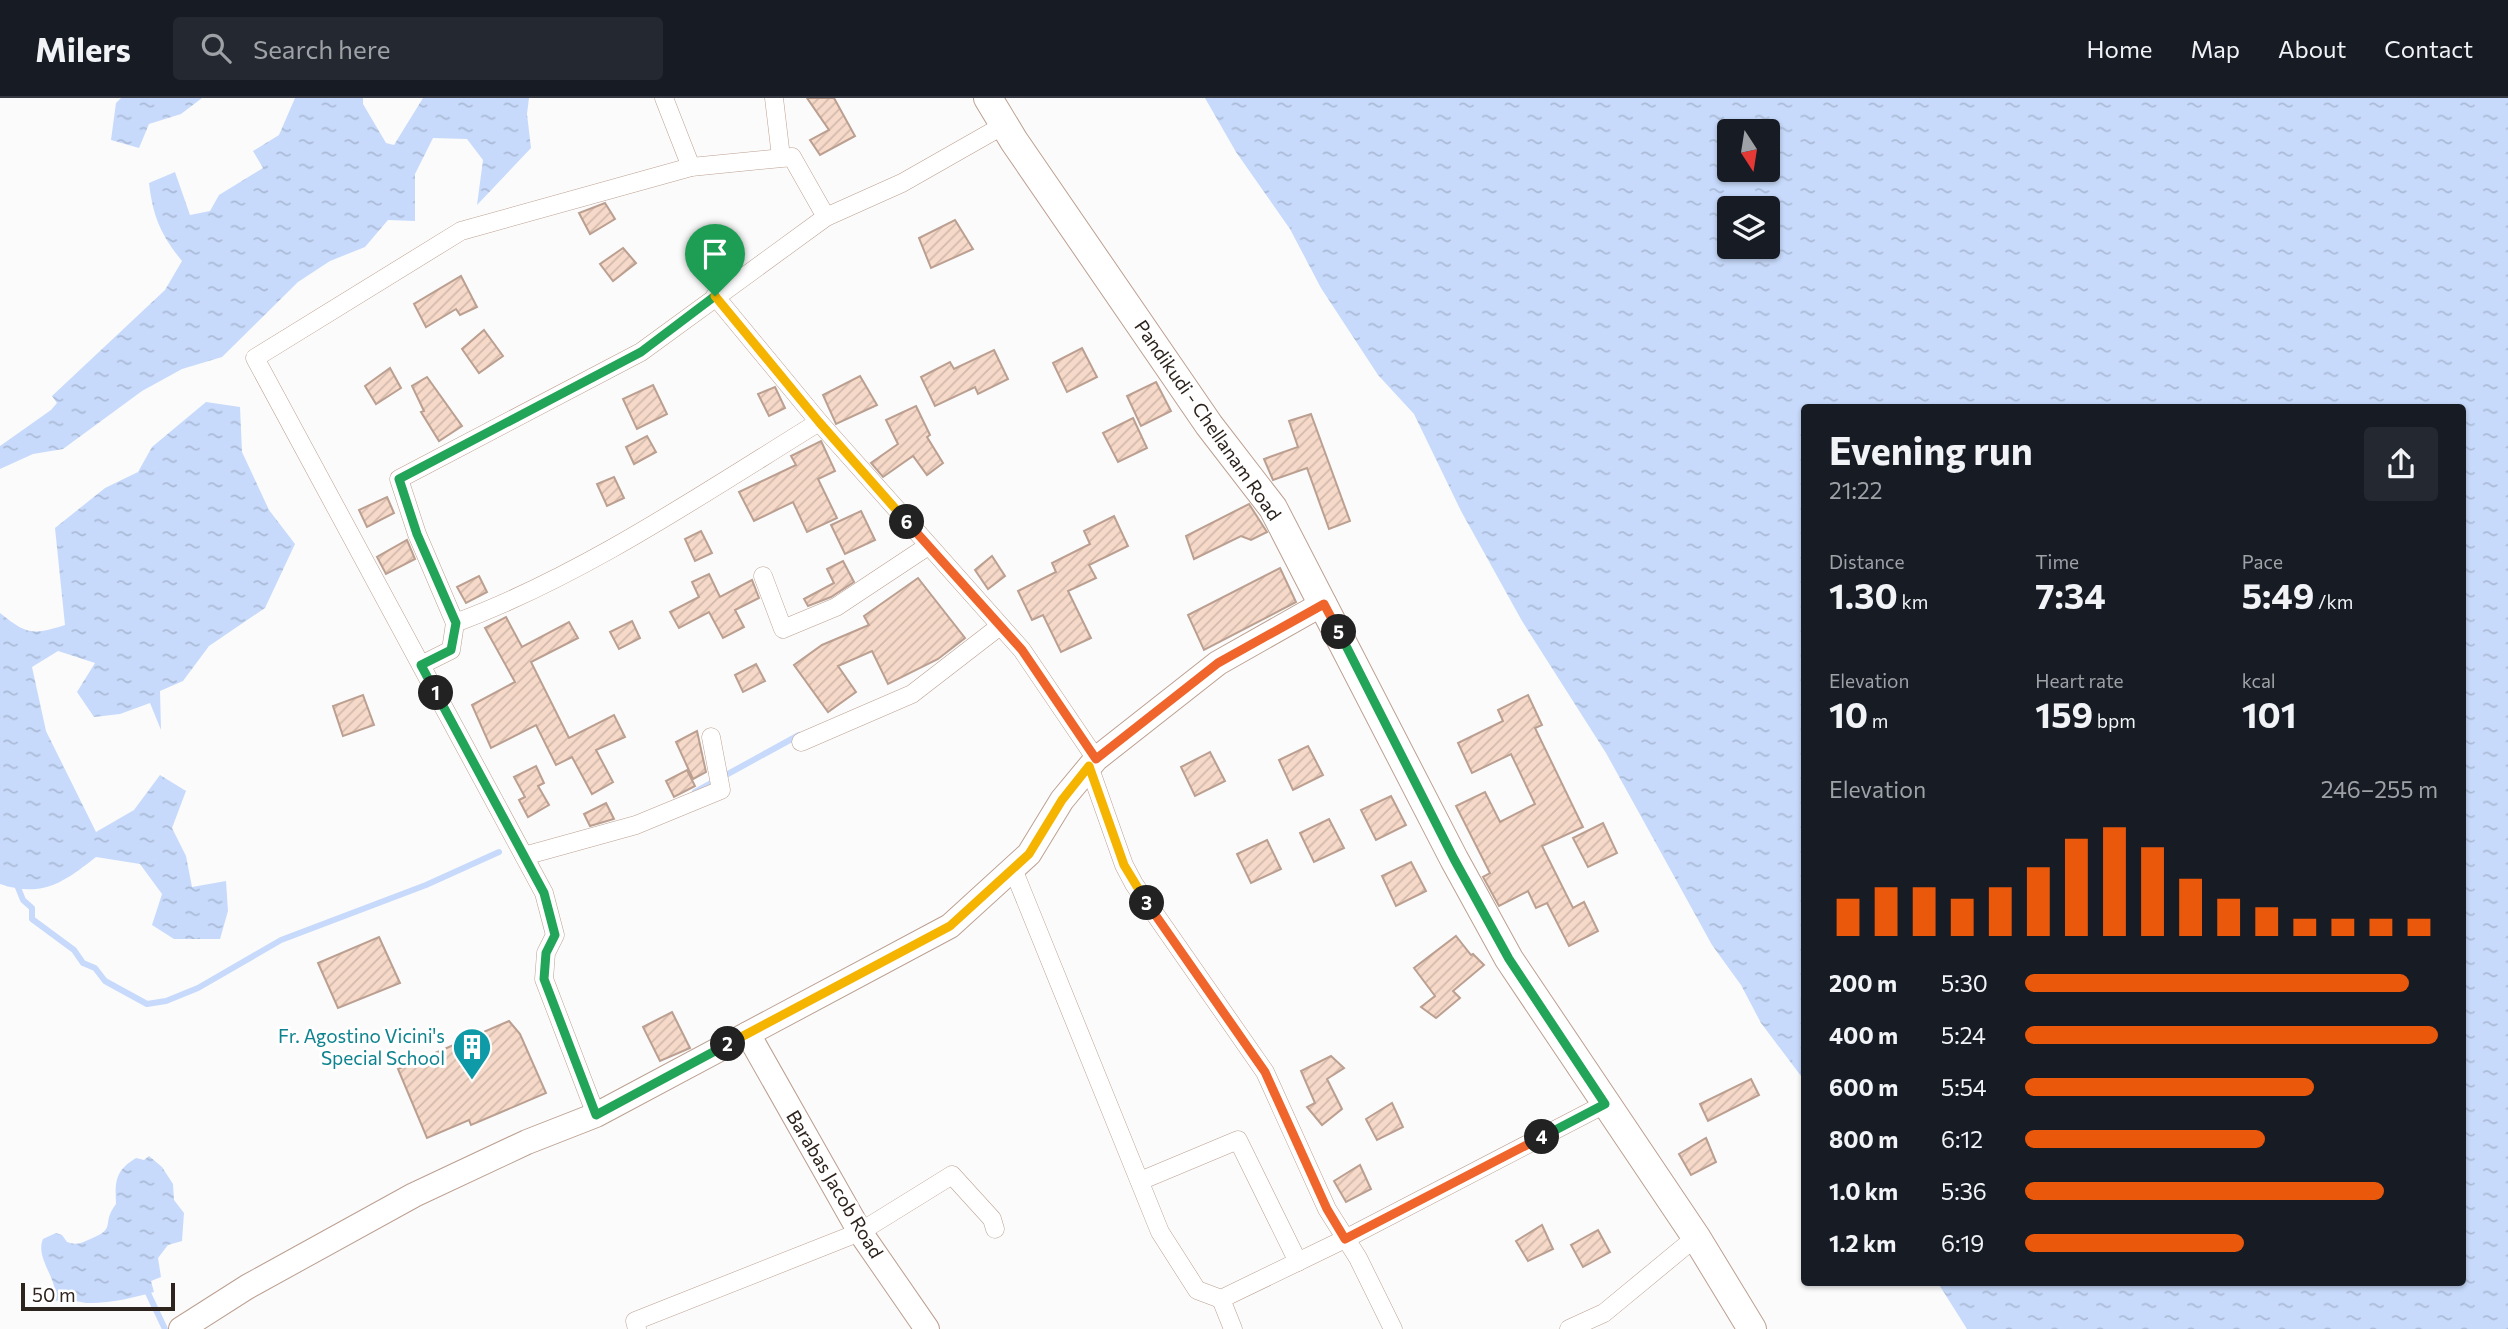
<!DOCTYPE html>
<html lang="en">
<head>
<meta charset="utf-8">
<style>
  body { margin:0; font-family:Commissioner,sans-serif; background:#242831; color:#f1f3f6; height:100vh; display:flex; flex-direction:column; font-size:26px; white-space:nowrap }
  * { box-sizing:border-box; margin:0 }
  p { font-size:23px; color:#9ea1a6 }
  .icon { flex:none; width:38px; height:38px; fill:none; stroke:currentColor; stroke-width:2; stroke-linecap:round; stroke-linejoin:round }
  .map { position:relative; flex:1; overflow:hidden }
  .side { position:absolute; left:1801px; top:306px; width:665px; height:882px; display:flex; flex-direction:column; background:#171b24; border-radius:7px; box-shadow:0 2px 5px #0004 }
  .side>* { flex:none }
  .needle { width:46px; rotate:168deg }
  .fabs { position:absolute; left:1717px; top:21px; display:grid; gap:14px }
  .fabs a { display:grid; place-items:center; width:63px; height:63px; border-radius:7px; background:#171b24; box-shadow:0 2px 5px #0004; font-size:35px }
  .scale { position:absolute; left:21px; bottom:18px; width:154px; box-sizing:border-box; padding-left:7px; border:4px solid #2e241e; border-top:0; font-size:19px; line-height:24px; white-space:nowrap; color:#2e241e; -webkit-text-stroke:5px #fff; paint-order:stroke }
  .pin { position:absolute; display:grid; place-items:center; width:60px; height:60px; color:#fff; margin:-72px -30px; border-radius:50% 50% 50% 0; rotate:-45deg; box-shadow:0 0 7px #0007 }
  .pin .icon { rotate:45deg }
  .km { position:absolute; width:35px; height:35px; margin:-18px; border-radius:50%; background:#222; color:#fff; font-size:19px; line-height:35px; text-align:center }
  .round { display:grid; place-items:center; flex:none; width:74px; height:74px; border-radius:7px; background:#242831 }
  .summary { display:flex; align-items:center; justify-content:space-between; height:119px; padding:0 28px }
  h1 { font-size:38px; font-weight:700; line-height:52px }
  .stats { display:grid; grid-template-columns:repeat(3,1fr); gap:10px; height:119px; padding:7px 28px }
  .stats div { display:grid; align-content:center }
  .stats b { font-size:35px; font-weight:700 }
  .stats small { font-size:19px; font-weight:400 }
  .stats p { font-size:19px }
  .chart { height:196px; padding:14px 28px }
  .chart p { display:flex; justify-content:space-between }
  .chart svg { width:100%; height:126px; margin-top:7px; stroke:#ea580c; stroke-width:6 }
  ul { padding:0 28px; list-style:none; font-size:23px }
  li { display:grid; grid-template-columns:112px 84px 1fr; align-items:center; height:52px }
  li i { height:18px; border-radius:9px; background:#ea580c }
  header { display:flex; align-items:center; gap:42px; box-sizing:border-box; height:98px; padding:0 35px; background:#171b24; border-bottom:2px solid #363941 }
  header strong { font-size:33px }
  nav { display:flex; gap:38px; margin-inline-start:auto; font-size:24px }
  .search { width:490px; height:63px; background:#242831; display:flex; align-items:center; gap:18px; box-sizing:border-box; padding:0 24px; border-radius:7px; color:#9ea1a6; font-size:26px }
  .map>svg:first-child { display:block }
</style>
</head>
<body>
<header>
<strong>Milers</strong>
<div class="search"><svg class="icon" aria-label="search" viewBox="0 0 24 24"><circle cx="10" cy="10" r="6"/><path d="M15 15l6 6"/></svg>Search here</div>
<nav><a>Home</a><a>Map</a><a>About</a><a>Contact</a></nav>
</header>
<div class="map">
<svg width="2508" height="1231" viewBox="0 0 2508 1231">
  <defs>
    <pattern id="water-ripples" width="26" height="14" patternUnits="userSpaceOnUse" patternTransform="scale(1.75)"><rect width="26" height="14" fill="#c7dafb"/><path d="M2 4q2-2 4 0t4 0M15 11q2-2 4 0t4 0" fill="none" stroke="#abbbd7"/></pattern>
    <pattern id="building-hatch" width="6" height="6" patternUnits="userSpaceOnUse" patternTransform="scale(1.75)"><rect width="6" height="6" fill="#f6d9c9"/><path d="M-1 1l2-2M0 6l6-6M5 7l2-2" fill="none" stroke="#d3baac"/></pattern>
  </defs>
  <rect width="100%" height="100%" fill="#fbfbfb"/>
  <g fill="url(#water-ripples)" fill-rule="evenodd">
    <path d="M121,0H202L181,16L149,26L139,50L111,42L116,5Z"/>
    <path d="M295,0H363V6L386,45L394,47L423,0H529L527,16L531,50L477,107L483,62L467,41L433,40L415,76V123L388,122L365,149L330,163L298,184L222,259L182,271L142,293L63,351L33,356L0,371V348L51,312L57,305L52,298L165,192L182,163C161,137 153,119 149,85L175,74L190,117L210,113L219,97L263,70L253,53L279,37Z"/>
    <path d="M1205,0H2508V1231H1967L1938,1185H2462V310H1804V982L1761,925L1741,887L1712,847L1606,655L1522,523L1461,413L1414,316L1378,277L1321,190L1290,131L1236,54ZM1729,33H1768V72H1729ZM1729,110H1768V149H1729Z"/>
    <path d="M206,304L240,309L242,354L269,412L295,446L265,510L209,548L183,583L160,593L161,632L150,605L120,616L94,619L77,594L95,565L58,553L32,569L46,633L96,734L134,712L160,677L186,693L172,730L186,758L192,789L226,783L228,813L220,841H174L152,827L162,796L140,766L96,759C63,785 42,800 0,786V515C27,537 33,537 65,527L55,430L105,390L138,374L152,349Z"/>
    <path d="M149,1058L162,1069L173,1086L174,1102L184,1115L182,1143L168,1147L158,1160L161,1179L151,1183L154,1194C133,1200 115,1204 93,1205C77,1206 76,1199 55,1203L51,1201L55,1192C52,1175 36,1157 43,1141L56,1135L62,1137L67,1144C76,1147 80,1146 88,1142C119,1130 100,1127 116,1106C115,1083 115,1073 136,1060L144,1062Z"/>
  </g>
  <g fill="none" stroke-linecap="round" stroke-linejoin="round">
    <g stroke="#c7dafb" stroke-width="6">
      <path d="M695,694L799,637"/>
      <path d="M17,787L23,802L32,810V821L74,852L83,865L95,870L105,883L147,906L166,903L198,890L281,842L426,787L499,754"/>
      <path d="M148,1195L165,1231"/>
    </g>
  </g>
  <g fill="url(#building-hatch)" stroke="#bb9f90" stroke-width="2">
    <path d="M807,0H834L855,38L820,57L810,42L829,32Z"/>
    <path d="M605,105L615,121L590,136L579,115Z"/>
    <path d="M955,122L973,151L931,170L919,140Z"/>
    <path d="M623,150L636,165L613,183L600,166Z"/>
    <path d="M461,178L477,209L460,217L456,211L426,229L414,206Z"/>
    <path d="M484,232L503,258L479,275L462,251Z"/>
    <path d="M1082,250L1097,279L1067,294L1053,265Z"/>
    <path d="M994,252L1008,281L978,296L975,289L935,308L921,279L950,264L954,271Z"/>
    <path d="M390,270L401,290L376,306L365,288Z"/>
    <path d="M860,278L877,307L836,326L823,297Z"/>
    <path d="M427,279L462,328L439,343L421,314L424,313L412,288Z"/>
    <path d="M1156,284L1171,313L1141,328L1127,298Z"/>
    <path d="M653,287L667,316L637,331L623,301Z"/>
    <path d="M775,289L785,310L769,318L758,296Z"/>
    <path d="M916,308L930,337L927,339L943,365L927,377L913,358L883,379L871,365L898,346L886,322Z"/>
    <path d="M1311,316L1350,423L1329,431L1307,370L1273,382L1264,361L1298,349L1289,323Z"/>
    <path d="M1133,320L1147,350L1118,364L1103,335Z"/>
    <path d="M647,338L656,354L634,366L626,349Z"/>
    <path d="M821,343L835,373L818,381L837,420L807,434L793,404L754,423L739,394L796,367L791,358Z"/>
    <path d="M614,379L624,400L607,408L597,386Z"/>
    <path d="M387,399L394,415L367,429L359,412Z"/>
    <path d="M1249,406L1267,434L1251,442L1241,438L1194,461L1186,438Z"/>
    <path d="M861,413L875,442L845,456L831,427Z"/>
    <path d="M1114,418L1128,448L1089,467L1096,480L1068,493L1091,540L1061,554L1043,517L1032,522L1018,493L1056,474L1052,465L1090,446L1084,433Z"/>
    <path d="M701,433L712,455L695,463L685,441Z"/>
    <path d="M407,442L415,461L386,476L377,459Z"/>
    <path d="M992,458L1005,478L988,491L975,472Z"/>
    <path d="M843,463L854,484L831,499L808,508L804,501L834,485L827,471Z"/>
    <path d="M1280,470L1296,504L1204,552L1188,517Z"/>
    <path d="M709,476L720,499L752,482L759,500L735,512L744,529L723,540L709,514L679,530L670,514L699,499L692,484Z"/>
    <path d="M479,478L487,494L466,505L457,489Z"/>
    <path d="M918,480L965,540L938,561L888,586L872,553L838,568L856,594L828,614L794,567L822,547L869,527L864,518Z"/>
    <path d="M506,519L522,549L569,524L578,540L531,564L569,640L614,617L625,639L596,652L613,684L592,696L572,659L556,667L536,627L491,650L472,607L515,584L485,530Z"/>
    <path d="M632,523L640,540L619,551L610,534Z"/>
    <path d="M756,566L765,583L743,594L735,577Z"/>
    <path d="M363,597L374,627L343,638L333,608Z"/>
    <path d="M1528,597L1542,627L1535,630L1583,729L1542,748L1573,810L1584,804L1598,833L1569,848L1547,805L1536,810L1528,793L1499,808L1483,779L1490,775L1456,708L1485,694L1500,724L1535,706L1511,656L1472,675L1458,645L1503,623L1498,612Z"/>
    <path d="M697,633L706,674L693,681L676,644Z"/>
    <path d="M1308,648L1323,677L1293,692L1279,662Z"/>
    <path d="M1210,654L1225,683L1195,698L1181,669Z"/>
    <path d="M536,668L544,685L538,688L549,707L528,719L519,702L525,699L514,679Z"/>
    <path d="M687,672L695,688L674,699L666,683Z"/>
    <path d="M1391,698L1406,727L1376,742L1361,712Z"/>
    <path d="M606,705L614,721L590,728L584,716Z"/>
    <path d="M1329,721L1344,750L1314,764L1300,735Z"/>
    <path d="M1603,725L1617,755L1588,769L1573,740Z"/>
    <path d="M1267,742L1281,771L1251,785L1237,756Z"/>
    <path d="M1411,764L1426,793L1396,808L1382,778Z"/>
    <path d="M1456,838L1471,857L1473,856L1484,867L1453,893L1460,900L1436,920L1421,909L1435,898L1414,870Z"/>
    <path d="M379,839L400,885L338,910L318,865Z"/>
    <path d="M672,914L690,950L660,963L643,929Z"/>
    <path d="M509,923L520,936L546,995L471,1027L469,1022L427,1040L398,971Z"/>
    <path d="M1331,958L1344,970L1327,981L1342,1011L1322,1027L1307,1009L1315,1005L1301,973Z"/>
    <path d="M1751,981L1759,997L1708,1023L1700,1006Z"/>
    <path d="M1392,1005L1403,1029L1377,1042L1366,1021Z"/>
    <path d="M1706,1040L1716,1064L1691,1077L1679,1056Z"/>
    <path d="M1360,1067L1371,1091L1346,1104L1334,1083Z"/>
    <path d="M1542,1127L1553,1151L1528,1163L1516,1143Z"/>
    <path d="M1598,1132L1610,1154L1583,1169L1571,1147Z"/>
  </g>
  <g fill="none" stroke-linecap="round" stroke-linejoin="round">
    <g stroke="#bca091" stroke-width="19">
      <g id="street">
        <path d="M664,0L691,69"/>
        <path d="M774,0L781,59"/>
        <path d="M715,198L819,324"/>
        <path d="M763,478L783,531L836,509L928,448"/>
        <path d="M455,525L417,436L399,381L641,254L826,119L902,85L1004,27"/>
        <path d="M421,567L451,552L455,525C582,478 704,395 819,324L1022,552L1096,661"/>
        <path d="M801,644L912,596L1000,528"/>
        <path d="M1089,668L1124,767L1134,786L1265,974L1327,1111L1358,1160L1393,1231"/>
        <path d="M524,758L636,727L721,692L711,639"/>
        <path d="M1013,771L1160,1134L1197,1192L1221,1201L1345,1141L1605,1006"/>
        <path d="M596,1017L544,881L546,855L555,837L544,795L255,260L461,133L691,69L792,59L826,119"/>
        <path d="M1140,1083L1238,1042L1298,1164"/>
        <path d="M1221,1201L1233,1231"/>
        <path d="M637,1231L635,1223L860,1134L952,1077L992,1121L995,1131"/>
        <path d="M1569,1231L1604,1215L1696,1139"/>
      </g>
    </g>
    <g stroke="#bca091" stroke-width="26">
      <g id="secondary">
        <path d="M748,936L860,1134L927,1231"/>
        <path d="M181,1231L247,1189L414,1097L527,1044L596,1017L950,828L1029,756L1062,702L1096,661L1218,565L1324,505"/>
      </g>
    </g>
    <g stroke="#bca091" stroke-width="30">
      <path id="primary" d="M988,0L1014,43L1209,327L1273,410L1454,761L1509,861L1696,1139L1752,1231"/>
    </g>
    <use href="#street" stroke="#fff" stroke-width="18"/>
    <use href="#secondary" stroke="#fff" stroke-width="24"/>
    <use href="#primary" stroke="#fff" stroke-width="28"/>
  </g>
  <g fill="none" stroke-linecap="round" stroke-linejoin="round">
    <g stroke="#fff" stroke-width="14">
      <path id="split-1" d="M436,595L421,567L451,552L456,525L417,436L399,381L641,254L715,198"/>
    </g>
    <g stroke="#fff" stroke-width="14">
      <path id="split-2" d="M436,595L544,795L555,837L546,855L544,881L596,1017L728,946"/>
    </g>
    <g stroke="#fff" stroke-width="14">
      <path id="split-3" d="M728,946L950,828L1029,756L1062,702L1089,668L1124,767L1147,805"/>
    </g>
    <g stroke="#fff" stroke-width="14">
      <path id="split-4" d="M1147,805L1265,974L1327,1111L1345,1141L1542,1039"/>
    </g>
    <g stroke="#fff" stroke-width="14">
      <path id="split-5" d="M1339,534L1454,761L1509,861L1605,1006L1542,1039"/>
    </g>
    <g stroke="#fff" stroke-width="14">
      <path id="split-6" d="M907,424L1022,552L1096,661L1218,565L1324,506L1339,534"/>
    </g>
    <g stroke="#fff" stroke-width="14">
      <path id="split-7" d="M715,198L819,324L907,424"/>
    </g>
    <use href="#split-1" stroke="#22a559" stroke-width="9"/>
    <use href="#split-2" stroke="#22a559" stroke-width="9"/>
    <use href="#split-3" stroke="#f5b400" stroke-width="9"/>
    <use href="#split-4" stroke="#f0652b" stroke-width="9"/>
    <use href="#split-5" stroke="#22a559" stroke-width="9"/>
    <use href="#split-6" stroke="#f0652b" stroke-width="9"/>
    <use href="#split-7" stroke="#f5b400" stroke-width="9"/>
  </g>
  <defs>
    <g id="building-pin" transform="scale(2.0125)"><path d="M0 17L-7.5 6A9.5 9.5 0 1 1 7.5 6Z" fill="#0f9aa8" stroke="#fff"/><path d="M-4-6H4V6H1V3H-1V6H-4ZM-2.5-4.3h1.7v1.8h-1.7ZM.8-4.3h1.7v1.8H.8ZM-2.5-1h1.7V.8h-1.7ZM.8-1h1.7V.8H.8Z" fill="#fff"/></g>
  </defs>
  <g fill-rule="evenodd">
    <use href="#building-pin" x="472" y="949"/>
  </g>
  <g text-anchor="middle" stroke-width="6" stroke-linejoin="round" paint-order="stroke">
    <g font-size="19" fill="#2e241e" stroke="#fff">
      <text transform="translate(1208 322) rotate(55)" y="7">Pandikudi - Chellanam Road</text>
      <text transform="translate(835 1086) rotate(59)" y="7">Barabas Jacob Road</text>
    </g>
    <g font-size="19" fill="#0d838f" stroke="#fff" text-anchor="end">
      <text x="445" y="945">Fr. Agostino Vicini's<tspan x="445" dy="22">Special School</tspan></text>
    </g>
  </g>
</svg>
<div class="fabs">
<a><svg class="needle" viewBox="-14 -14 28 28"><path d="M0-13l5 13h-10z" fill="#e53935"/><path d="M0 13l5-13h-10z" fill="#9ea1a6"/></svg></a>
<a><svg class="icon" aria-label="layers" viewBox="0 0 24 24"><path d="M12 4l9 5-9 5-9-5zM3 14l9 5 9-5"/></svg></a>
</div>
<div class="scale">50 m</div>
<div class="pin" style="left:715px;top:198px;background:#1e9e55"><svg class="icon" aria-label="arrive" viewBox="0 0 24 24"><path d="M6 21V4h12l-3 4 3 4H6"/></svg></div>
<b class="km" style="left:436px;top:595px">1</b>
<b class="km" style="left:728px;top:946px">2</b>
<b class="km" style="left:1147px;top:805px">3</b>
<b class="km" style="left:1542px;top:1039px">4</b>
<b class="km" style="left:1339px;top:534px">5</b>
<b class="km" style="left:907px;top:424px">6</b>
<section class="side">
<div class="summary"><div><h1>Evening run</h1><p>21:22</p></div><a class="round"><svg class="icon" aria-label="share" viewBox="0 0 24 24"><path d="M12 15V3M7 8l5-5 5 5M5 13v7h14v-7"/></svg></a></div>
<div class="stats">
<div><p>Distance</p><b>1.30<small> km</small></b></div>
<div><p>Time</p><b>7:34</b></div>
<div><p>Pace</p><b>5:49<small> /km</small></b></div>
</div>
<div class="stats">
<div><p>Elevation</p><b>10<small> m</small></b></div>
<div><p>Heart rate</p><b>159<small> bpm</small></b></div>
<div><p>kcal</p><b>101</b></div>
</div>
<div class="chart"><p><span>Elevation</span>246–255 m</p>
<svg viewBox="0 0 160 44" preserveAspectRatio="none"><path d="M5 44V31M15 44V27M25 44V27M35 44V31M45 44V27M55 44V20M65 44V10M75 44V6M85 44V13M95 44V24M105 44V31M115 44V34M125 44V38M135 44V38M145 44V38M155 44V38"/></svg>
</div>
<ul>
<li><b>200 m</b>5:30<i style="width:93%"></i></li>
<li><b>400 m</b>5:24<i style="width:100%"></i></li>
<li><b>600 m</b>5:54<i style="width:70%"></i></li>
<li><b>800 m</b>6:12<i style="width:58%"></i></li>
<li><b>1.0 km</b>5:36<i style="width:87%"></i></li>
<li><b>1.2 km</b>6:19<i style="width:53%"></i></li>
</ul>
</section>
</div>
</body>
</html>
